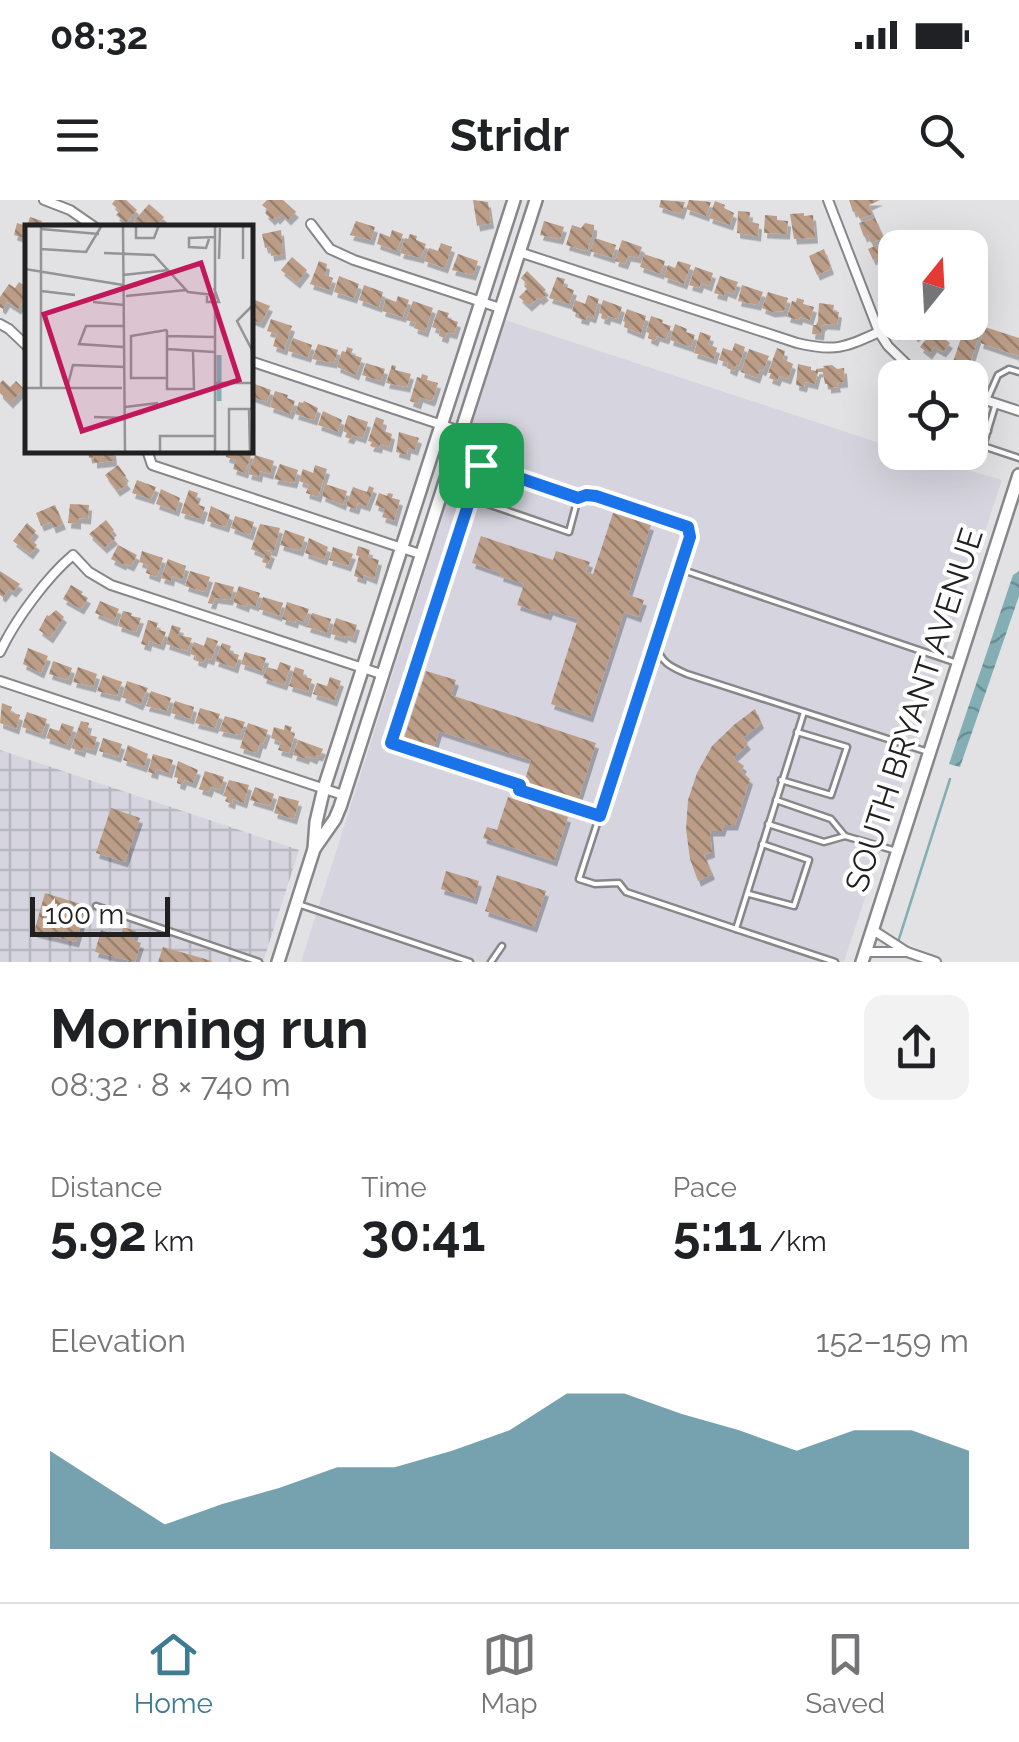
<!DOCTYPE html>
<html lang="en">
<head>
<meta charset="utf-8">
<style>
  body { margin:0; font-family:Raleway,sans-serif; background:#f2f2f2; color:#202124; height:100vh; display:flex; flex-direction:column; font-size:38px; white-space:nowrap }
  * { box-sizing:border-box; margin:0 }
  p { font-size:32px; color:#757577 }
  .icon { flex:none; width:55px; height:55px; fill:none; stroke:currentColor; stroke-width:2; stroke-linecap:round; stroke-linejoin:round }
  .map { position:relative; height:762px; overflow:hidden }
  .details { display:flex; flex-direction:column; background:#fff; flex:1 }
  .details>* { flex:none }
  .needle { width:65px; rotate:18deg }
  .fabs { position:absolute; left:878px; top:30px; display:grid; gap:20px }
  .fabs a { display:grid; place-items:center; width:110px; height:110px; border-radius:20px; background:#fff; box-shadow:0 10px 40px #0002; font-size:50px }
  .scale { position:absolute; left:30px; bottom:25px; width:140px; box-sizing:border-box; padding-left:10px; border:5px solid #202021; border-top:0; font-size:28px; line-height:35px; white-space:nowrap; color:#202021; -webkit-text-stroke:8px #fff; paint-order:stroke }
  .pin { position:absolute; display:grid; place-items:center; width:85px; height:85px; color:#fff; margin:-42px; border-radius:20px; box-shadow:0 5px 15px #0006 }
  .round { display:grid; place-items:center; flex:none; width:105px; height:105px; border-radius:20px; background:#f2f2f2 }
  .head { display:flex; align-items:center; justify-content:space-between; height:170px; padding:0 50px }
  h1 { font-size:55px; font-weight:700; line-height:75px }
  .metrics { display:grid; grid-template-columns:repeat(3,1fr); gap:15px; height:170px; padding:10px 50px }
  .metrics div { display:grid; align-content:center }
  .metrics b { font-size:50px; font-weight:700 }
  .metrics small { font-size:28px; font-weight:400 }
  .metrics p { font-size:28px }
  .chart { height:280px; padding:20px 50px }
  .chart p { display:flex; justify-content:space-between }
  .chart svg { width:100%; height:180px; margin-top:10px; fill:#3d7c90; opacity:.7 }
  .status { display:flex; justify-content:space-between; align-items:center; height:70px; padding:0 50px; background:#fff; direction:ltr }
  .status svg { height:28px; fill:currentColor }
  header { display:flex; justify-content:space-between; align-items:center; height:130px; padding:0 50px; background:#fff; font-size:45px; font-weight:700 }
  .dock { display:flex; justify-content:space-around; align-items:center; height:140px; border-top:2px solid #e0e0e0; background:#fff; font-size:28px; color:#757577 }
  .dock a { display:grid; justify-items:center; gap:5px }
  .dock .selected { color:#3d7c90 }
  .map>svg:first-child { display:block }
</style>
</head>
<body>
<div class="status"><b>08:32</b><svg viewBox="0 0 49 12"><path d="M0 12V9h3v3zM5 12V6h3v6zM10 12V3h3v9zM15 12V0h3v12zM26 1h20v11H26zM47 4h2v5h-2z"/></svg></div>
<header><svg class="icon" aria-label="menu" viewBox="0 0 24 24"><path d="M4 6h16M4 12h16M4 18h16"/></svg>Stridr<svg class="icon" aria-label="search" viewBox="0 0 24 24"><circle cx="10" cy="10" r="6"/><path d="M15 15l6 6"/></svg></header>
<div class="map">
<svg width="1019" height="762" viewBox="0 0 1019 762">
  <defs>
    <pattern id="industrial-grid" width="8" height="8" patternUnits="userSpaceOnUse" patternTransform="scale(2.5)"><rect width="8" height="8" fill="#d6d5df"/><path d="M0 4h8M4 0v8" fill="none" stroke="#b7b7bf"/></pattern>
    <pattern id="water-waves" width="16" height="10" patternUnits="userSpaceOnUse" patternTransform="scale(2.5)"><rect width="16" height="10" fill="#83afb4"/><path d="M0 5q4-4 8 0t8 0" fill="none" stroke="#6b8e92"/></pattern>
    <pattern id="building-back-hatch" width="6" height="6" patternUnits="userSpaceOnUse" patternTransform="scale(2.5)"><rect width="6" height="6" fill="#bc9d87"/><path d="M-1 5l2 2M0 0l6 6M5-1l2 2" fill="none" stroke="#98806e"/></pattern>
    <filter id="shadow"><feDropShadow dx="3" dy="5.5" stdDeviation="0" flood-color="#0004"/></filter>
  </defs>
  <rect width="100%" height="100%" fill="#e2e2e5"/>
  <path fill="#d6d5df" d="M505,120L895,248V252L910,253L1002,280L844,762H301Z"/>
  <path fill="url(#industrial-grid)" d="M0,550L299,650L263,762H0Z"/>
  <path fill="url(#water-waves)" d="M1019,371V396L960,567L949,564L1013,375Z"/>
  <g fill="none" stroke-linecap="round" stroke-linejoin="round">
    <path stroke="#83afb4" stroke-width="2.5" d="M898,742L950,579"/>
  </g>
  <g fill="url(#building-back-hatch)" filter="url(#shadow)">
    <path d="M115,0H126L137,10L126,23L116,15L120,11L112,4Z"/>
    <path d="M267,0H283L296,12L288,20L282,14L277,19L275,17L272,20L265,13L268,10L262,5Z"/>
    <path d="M473,0L488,2L491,23L477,26Z"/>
    <path d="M661,0L685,2L681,14L659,7Z"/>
    <path d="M689,0L711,2L706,16L686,9Z"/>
    <path d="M849,0H880L869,5L873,14L860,19L856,11L853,12Z"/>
    <path d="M715,1L725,5L724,8L734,13L730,25L709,18Z"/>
    <path d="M149,4L164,17L155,28L148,21L142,28L134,21Z"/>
    <path d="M738,11L750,12L749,21L759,24L758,36L737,33Z"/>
    <path d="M804,13V16L813,15L815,38L794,39L790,14Z"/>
    <path d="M765,15L777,16V20L788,21L787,34L764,33Z"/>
    <path d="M30,17L42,21L40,28H28V39L14,35L17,23L27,26Z"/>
    <path d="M875,18L884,38L871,43L868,35L864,37L859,23Z"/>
    <path d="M356,21L375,27L371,40L350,35Z"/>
    <path d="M544,21L564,27L560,39L540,35Z"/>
    <path d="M585,23L594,25V30L587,51L566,45L572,25L581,28Z"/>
    <path d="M281,30L283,54L271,56L270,47L265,48L262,34Z"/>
    <path d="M392,30L403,34L397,51L377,44L380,33L390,37Z"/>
    <path d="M410,34L417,36L416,40L426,44L421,58L400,53L405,38L408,39Z"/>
    <path d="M595,38L616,45L612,58L590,51Z"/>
    <path d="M622,40L642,47L638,58L628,56L625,64L615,61Z"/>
    <path d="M884,42L885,46L889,44L892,51L888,52L892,62L879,67L876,58L873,60L868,49Z"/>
    <path d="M441,43L452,47L445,68L424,61L429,48L438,51Z"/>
    <path d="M824,49L831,69L817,75L809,56Z"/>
    <path d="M458,54L478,61L473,75L452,70Z"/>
    <path d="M644,54L665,61L661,74L640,67Z"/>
    <path d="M292,57L307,70L297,83L281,70Z"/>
    <path d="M319,61L327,64L325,75L333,78L329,90L310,84Z"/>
    <path d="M678,61L691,65L684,84L664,77L668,65L675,68Z"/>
    <path d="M892,66L895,74V89L888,92L879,71Z"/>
    <path d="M695,67L713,73L709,86L701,83L699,88L689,85Z"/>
    <path d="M527,71L546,90L543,92L546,95L540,100L538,98L529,106L519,97L527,89L524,86L527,84L521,78Z"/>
    <path d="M339,76L359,84L354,98L334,92Z"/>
    <path d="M720,76L738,82L733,94L725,91L724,96L714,93Z"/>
    <path d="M557,77L565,79L563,86L574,90L569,104L549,98Z"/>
    <path d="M19,82L28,88V95L18,109L7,102L3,109L0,107V97L9,84L15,88Z"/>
    <path d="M364,85L383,92L379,107L359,100Z"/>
    <path d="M742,85L763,92L758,105L738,101Z"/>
    <path d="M768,92L788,98L784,111L772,112L762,108Z"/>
    <path d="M588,95L599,99L593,118L587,116L586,120L578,118L579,114L572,111L575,100L585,104Z"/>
    <path d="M398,96L409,100L403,117L382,111L386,98L396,102Z"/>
    <path d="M250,98L270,106L261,123L250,119Z"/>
    <path d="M797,98L804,100L803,104L814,107L810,120L800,117L799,120L787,117L792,101L796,102Z"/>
    <path d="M603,100L622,107L618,119L608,116L607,120L601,118L602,114L599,113Z"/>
    <path d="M413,101L433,108L425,132L414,128L416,123L406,120Z"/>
    <path d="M819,103L834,105L833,111L839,112L837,125L825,124L822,126L821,135L812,134L813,125H816L818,121Z"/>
    <path d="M627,109L646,116L641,134L624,127L625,122L623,121Z"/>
    <path d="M438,110L449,113L447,118L458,122L454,134L447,132L445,138L439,136L440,130L432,127Z"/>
    <path d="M651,116L663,120L662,123L671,126L666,139L657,136L655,141L648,138L649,133L646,132Z"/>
    <path d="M271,119L292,126L284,150L273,146L277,134L267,131Z"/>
    <path d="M897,122H921L926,129L915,137L910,129L896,135L890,127Z"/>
    <path d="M966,123L981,129L967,173L951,168Z"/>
    <path d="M675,124L687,129L686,132L695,135L691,147L670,140Z"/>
    <path d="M985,127L1019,138V156L980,143Z"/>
    <path d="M933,130L950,143L943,152L934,147L929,154L920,147Z"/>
    <path d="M700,132L711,136L708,144L717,148L714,159L694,153Z"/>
    <path d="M293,138L312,145L308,157L288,151Z"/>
    <path d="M735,143L745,147L739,166L736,165L734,171L727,168L728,163L719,160L723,148L732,151Z"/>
    <path d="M318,144L338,150L334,163L312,159Z"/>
    <path d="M347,147L353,149L351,154L362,158L356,175L337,167L342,151L346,152Z"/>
    <path d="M777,148L785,151L783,159L793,164L788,179L779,176L777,181L769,178L771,173H768Z"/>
    <path d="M749,149L769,156L763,171L760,169L757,178L741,172Z"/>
    <path d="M366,163L385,169L381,181L362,175Z"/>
    <path d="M798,164L811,167V170L816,171V169L824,168L823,166L832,165L837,169L844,168L845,182L837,183L838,187L828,188V184H825L823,172H818L815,184L805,182L804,187L796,185Z"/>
    <path d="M392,165L396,166L395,170L411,174L407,187L386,183Z"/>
    <path d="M422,174L428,176L427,180L438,183L433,199L431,201L420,197L418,204L410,201L417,177L421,178Z"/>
    <path d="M3,180L10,187L16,181L24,189L10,203L0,193V183Z"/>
    <path d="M252,183L271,190L267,202L250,196Z"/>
    <path d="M275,191L288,195L287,198L295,201L290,214L270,207Z"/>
    <path d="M304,201L318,208L314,220L295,214L299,202L303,203Z"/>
    <path d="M323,211L342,220L338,232L318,225Z"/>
    <path d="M348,215L368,222L363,238L353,235L351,239L345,237L347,233L343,231Z"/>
    <path d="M376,217L384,220L382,228L385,229L384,231L392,234L389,247L380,244L379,248L370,246L372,242L368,241Z"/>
    <path d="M399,232L419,238L415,250L408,248L407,255L396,252Z"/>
    <path d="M970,243L976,245L970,264L945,256L947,252H970Z"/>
    <path d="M88,250H113L114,261L94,263V257L89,258Z"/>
    <path d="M228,250L252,253L245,273L233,269L236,260L226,257Z"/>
    <path d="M255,255L274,261L270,274L260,271L259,277L248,274Z"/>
    <path d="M280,264L298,270L294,283L274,279Z"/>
    <path d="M118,265L126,276L123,278L128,284L117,291L105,275Z"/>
    <path d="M315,265L327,269L318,297L306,293L309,285L299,281L303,269L313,273Z"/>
    <path d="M137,280L156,287L151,299L132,293Z"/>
    <path d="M325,284L347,291L343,305L322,296Z"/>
    <path d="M369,286L374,288L367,306L358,303L356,309L346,306L353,287L367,292Z"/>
    <path d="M161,289L180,298L176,311L156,304Z"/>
    <path d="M189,290L198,293L196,299L199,301L198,305L205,307L201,319L181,313Z"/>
    <path d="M379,293L387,296L388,293L393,294L392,298L400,300L394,321L382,317L385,309L375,305Z"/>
    <path d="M70,304L89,305L88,319L78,318V324L68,323Z"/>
    <path d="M55,305L63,324L53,328L51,322L41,326L36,313Z"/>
    <path d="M211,306L230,315L226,327L207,321Z"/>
    <path d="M613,313L651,325L628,395L644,400L638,417L624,412L590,517L551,504L578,419L550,410L548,415L517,405L524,384L500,376L501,373L472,363L481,336L553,360L556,351L590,362L586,372L593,374Z"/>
    <path d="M235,316L254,322L250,335L231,328Z"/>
    <path d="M106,320L114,330L110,333L115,339L104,348L89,334Z"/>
    <path d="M27,323L36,331L30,339L37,345L30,354L13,341Z"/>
    <path d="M260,324L280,328L274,351L265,350L272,353L268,364L262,362L265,355L251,349Z"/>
    <path d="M285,330L305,337L300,351L280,345Z"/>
    <path d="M309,338L328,347L324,360L305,353Z"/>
    <path d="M118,345L137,355L131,366L124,363L123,365L111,359Z"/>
    <path d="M358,346L370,350L368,357L379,360L374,379L364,375L363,379L354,376L359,356L356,355Z"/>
    <path d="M333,347L353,354L348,366L329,360Z"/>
    <path d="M142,351L163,358L157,377L146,373L148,365L139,362Z"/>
    <path d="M168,359L186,366L182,380L172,376L171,381L161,378Z"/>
    <path d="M0,371L20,384L13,392L9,389L3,397L0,395Z"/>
    <path d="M190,371L210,377L205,392L185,386Z"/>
    <path d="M215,382L234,387L230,400L215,398L213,404L208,403Z"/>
    <path d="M71,385L83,392L81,394L88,398L81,409L63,399Z"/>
    <path d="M239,386L260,393L256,406L247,403L246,407L233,402Z"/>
    <path d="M263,397L283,403L279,416L259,409Z"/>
    <path d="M100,401L119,409L114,421L95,413Z"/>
    <path d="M287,402L309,409L304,422L296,419L295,423L282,419Z"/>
    <path d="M56,410L64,417L50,438L39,430L47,415L49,416Z"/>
    <path d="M123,411L132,413L131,416L141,418L136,432L118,426Z"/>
    <path d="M312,413L331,419L327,433L307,427Z"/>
    <path d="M336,418L357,425L353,438L345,435L344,438L331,434Z"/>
    <path d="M148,420L158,423L156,429L166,432L161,445L149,441L148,446L141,444Z"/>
    <path d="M172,425L181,428L178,435L192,438L187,451L166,444Z"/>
    <path d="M207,437L218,441L211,460L205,458L203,463L195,460L196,456L190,454L194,442L204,446Z"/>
    <path d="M222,443L231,446L229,452L239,455L235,468L215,461Z"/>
    <path d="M28,448L48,456L41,473L23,464Z"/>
    <path d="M245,452L266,458L262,471L241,464Z"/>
    <path d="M53,461L72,468L68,480L49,474Z"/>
    <path d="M280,462L291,466L284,485L263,478L267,467L277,470Z"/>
    <path d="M78,467L97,474L93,487L73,482Z"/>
    <path d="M295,467L304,470L303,476L312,479L308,492L289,486Z"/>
    <path d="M426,471L456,480L451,495L596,543L578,600L524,583L531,560L439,531L433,551L403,541Z"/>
    <path d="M103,475L122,482L117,496L97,491Z"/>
    <path d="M330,477L341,481L334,501L313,494L317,483L327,486Z"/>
    <path d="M127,481L148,488L140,505L122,497Z"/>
    <path d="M151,491L171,498L167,511L146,506Z"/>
    <path d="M175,501L194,507L191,519L171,513Z"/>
    <path d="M2,503L12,507L10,512L20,515L16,529L0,523Z"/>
    <path d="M200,508L220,514L215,528L195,523Z"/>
    <path d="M755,509L761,523L743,538L748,544L733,558L744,566L741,571L750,579L735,625H724L722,631H710L712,652L704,655L712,674L698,681L690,659L686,629L688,600L697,573L712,546L735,524Z"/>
    <path d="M27,512L47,519L42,534L22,527Z"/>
    <path d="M225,516L245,522L240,535L219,531Z"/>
    <path d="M81,521L89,523L87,531L90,532L89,535L97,537L93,550L83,547L82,552L71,548Z"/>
    <path d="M62,523L74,527L67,545L46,538L50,528L59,531Z"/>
    <path d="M248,523L268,530L263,544L260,543L257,553L240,548Z"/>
    <path d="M285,525L292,527L290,532L295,534L289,553L278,550L281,542L271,538L274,527L284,530Z"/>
    <path d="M103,538L122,544L118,557L99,551Z"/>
    <path d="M298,540L323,549L320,556L316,555L314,559L307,556L306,559L293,555Z"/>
    <path d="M128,545L148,554L144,567L123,560Z"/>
    <path d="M153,554L173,560L169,573L156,569L155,574L148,572Z"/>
    <path d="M178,561L198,570L193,583L184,580L182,585L177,583L178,578L174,577Z"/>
    <path d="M205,571L224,577L220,590L211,586L209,592L199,589Z"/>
    <path d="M229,580L249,585L244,603L233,599L232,604L225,601L227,597L223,596Z"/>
    <path d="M255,587L274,594L270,606L250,600Z"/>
    <path d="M279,596L299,601L294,619L274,613Z"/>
    <path d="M508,597L568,617L554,661L483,638L487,627L497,630Z"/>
    <path d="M111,608L140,618L125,662L96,653Z"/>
    <path d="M446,671L479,681L474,699L441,689Z"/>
    <path d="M497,675L546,691L534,727L485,711Z"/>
    <path d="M45,693L87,706L76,742L34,732Z"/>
    <path d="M123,727L136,731L133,740L141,743L135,762L95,752L101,730L121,736Z"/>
    <path d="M163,747L212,761V762H158Z"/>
  </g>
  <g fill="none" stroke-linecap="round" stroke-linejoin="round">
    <g stroke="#87878a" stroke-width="9">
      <g id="lane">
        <path d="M987,200L998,175L1009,169L1019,172"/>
        <path d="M996,203L983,246L1019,258"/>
        <path d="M970,226L988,231"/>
        <path d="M470,298L481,265L578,298"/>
        <path d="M680,369L954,462"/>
        <path d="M656,445C661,463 671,467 687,474L925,551"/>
        <path d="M781,580L831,595L847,547L797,532"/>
        <path d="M776,600L831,619L845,636"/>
        <path d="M600,616L519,589V585L391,543L470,298L569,332L578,298L586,295L595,296L688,327L690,337L579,679L595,684L619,683L626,692L736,729L804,512"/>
        <path d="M768,624L824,642L845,636L893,650"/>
        <path d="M749,694L794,706L809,660L762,644"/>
        <path d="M301,705L470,762"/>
        <path d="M96,706L259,762"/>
        <path d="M736,729L835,762"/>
        <path d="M491,762L502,746"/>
      </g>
    </g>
    <g stroke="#87878a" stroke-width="12">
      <g id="street">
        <path d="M44,0L70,10L96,28"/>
        <path d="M828,0L879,132L888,146L921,178"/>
        <path d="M311,24L330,49L354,60L500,108"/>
        <path d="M519,52L797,143C835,152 844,148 879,132"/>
        <path d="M0,124L9,129L28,147"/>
        <path d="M250,161L460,231"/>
        <path d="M970,195L1019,211"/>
        <path d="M147,250L152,265L420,354"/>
        <path d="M0,452C15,420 47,377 73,355L89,372L111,385L381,474"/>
        <path d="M0,481L343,595"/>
        <path d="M873,730L907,752L936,762"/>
        <path d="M865,752H907"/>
      </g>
    </g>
    <g stroke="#87878a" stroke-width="16">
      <g id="secondary">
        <path d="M314,649L335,619L340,607L536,0"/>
        <path d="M278,762L314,649L316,622L324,588L514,0"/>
        <path d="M862,762L1019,275"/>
      </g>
    </g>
    <use href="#lane" stroke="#fff" stroke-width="4"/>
    <use href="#street" stroke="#fff" stroke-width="8"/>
    <use href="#secondary" stroke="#fff" stroke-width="11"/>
  </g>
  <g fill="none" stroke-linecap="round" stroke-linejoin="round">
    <g stroke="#fff" stroke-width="20">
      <path id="route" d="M481,265L578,298L586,295L596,296L688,327L690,337L600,616L519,590L520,585L391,543Z"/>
    </g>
    <use href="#route" stroke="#1a73e8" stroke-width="12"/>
  </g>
  <g text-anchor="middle" stroke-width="8" stroke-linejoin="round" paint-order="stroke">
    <g font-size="32" fill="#202021" stroke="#fff">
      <text transform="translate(914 510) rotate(-72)" y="11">SOUTH BRYANT AVENUE</text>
    </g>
  </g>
  <g transform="translate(25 25)">
    <rect width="228" height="228" fill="#e2e2e5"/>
    <path fill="none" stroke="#83afb4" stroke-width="5" d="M194,176V130"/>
    <path fill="none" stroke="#949497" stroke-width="2.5" d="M16,0V163M98,0L100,227M111,0V13H129L134,0M218,0V34M16,4L74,9M184,14L181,23L164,22V13L190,12M16,24L61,27L77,0M79,28L129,30L163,67L189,70M194,34L195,3M0,44L98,60M98,50L144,45M16,66L50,70M101,71L161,65M182,71V77H194L189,63M68,77L99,80M228,80L212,96L228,127M142,111L189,112M98,122L54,119L61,101H100M142,124L189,127M142,153H106V111L141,105L142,106V164H169L168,127M191,158H228M0,163H97M42,163L48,140L100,142M100,182L133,178M224,184L225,227M69,192L100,193M135,227V211H190M190,227V0M204,227V184H228"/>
    <path fill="#c2185b" fill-opacity="0.15" stroke="#c2185b" stroke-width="5" d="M176,38L214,155L57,206L19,89Z"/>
    <rect width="228" height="228" fill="none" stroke="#202021" stroke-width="5"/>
  </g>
</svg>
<div class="fabs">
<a><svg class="needle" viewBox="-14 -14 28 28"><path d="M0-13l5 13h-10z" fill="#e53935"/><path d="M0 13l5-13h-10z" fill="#757577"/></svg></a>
<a><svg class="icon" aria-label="locate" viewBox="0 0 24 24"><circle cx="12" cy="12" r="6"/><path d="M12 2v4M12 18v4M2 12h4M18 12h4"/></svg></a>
</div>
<div class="scale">100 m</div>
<div class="pin" style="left:481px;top:265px;background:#1e9e55"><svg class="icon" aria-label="arrive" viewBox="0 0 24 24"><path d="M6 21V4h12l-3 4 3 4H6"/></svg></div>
</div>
<section class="details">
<div class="head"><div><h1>Morning run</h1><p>08:32 · 8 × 740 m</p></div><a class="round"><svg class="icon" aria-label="share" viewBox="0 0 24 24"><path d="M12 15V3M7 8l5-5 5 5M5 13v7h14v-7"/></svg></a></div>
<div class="metrics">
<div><p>Distance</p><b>5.92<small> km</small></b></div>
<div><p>Time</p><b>30:41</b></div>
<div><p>Pace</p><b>5:11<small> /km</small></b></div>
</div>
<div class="chart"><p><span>Elevation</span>152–159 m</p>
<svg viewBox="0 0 160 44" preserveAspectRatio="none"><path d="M0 44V20L10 29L20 38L30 33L40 29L50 24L60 24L70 20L80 15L90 6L100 6L110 11L120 15L130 20L140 15L150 15L160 20V44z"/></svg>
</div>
</section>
<nav class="dock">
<a class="selected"><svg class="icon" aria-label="home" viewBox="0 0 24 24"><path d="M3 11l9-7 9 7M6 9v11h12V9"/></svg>Home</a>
<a><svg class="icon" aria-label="map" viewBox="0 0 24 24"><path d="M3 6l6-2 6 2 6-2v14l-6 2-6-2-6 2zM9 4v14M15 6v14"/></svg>Map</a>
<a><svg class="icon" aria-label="saved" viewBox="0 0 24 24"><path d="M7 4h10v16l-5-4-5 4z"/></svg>Saved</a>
</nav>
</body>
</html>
